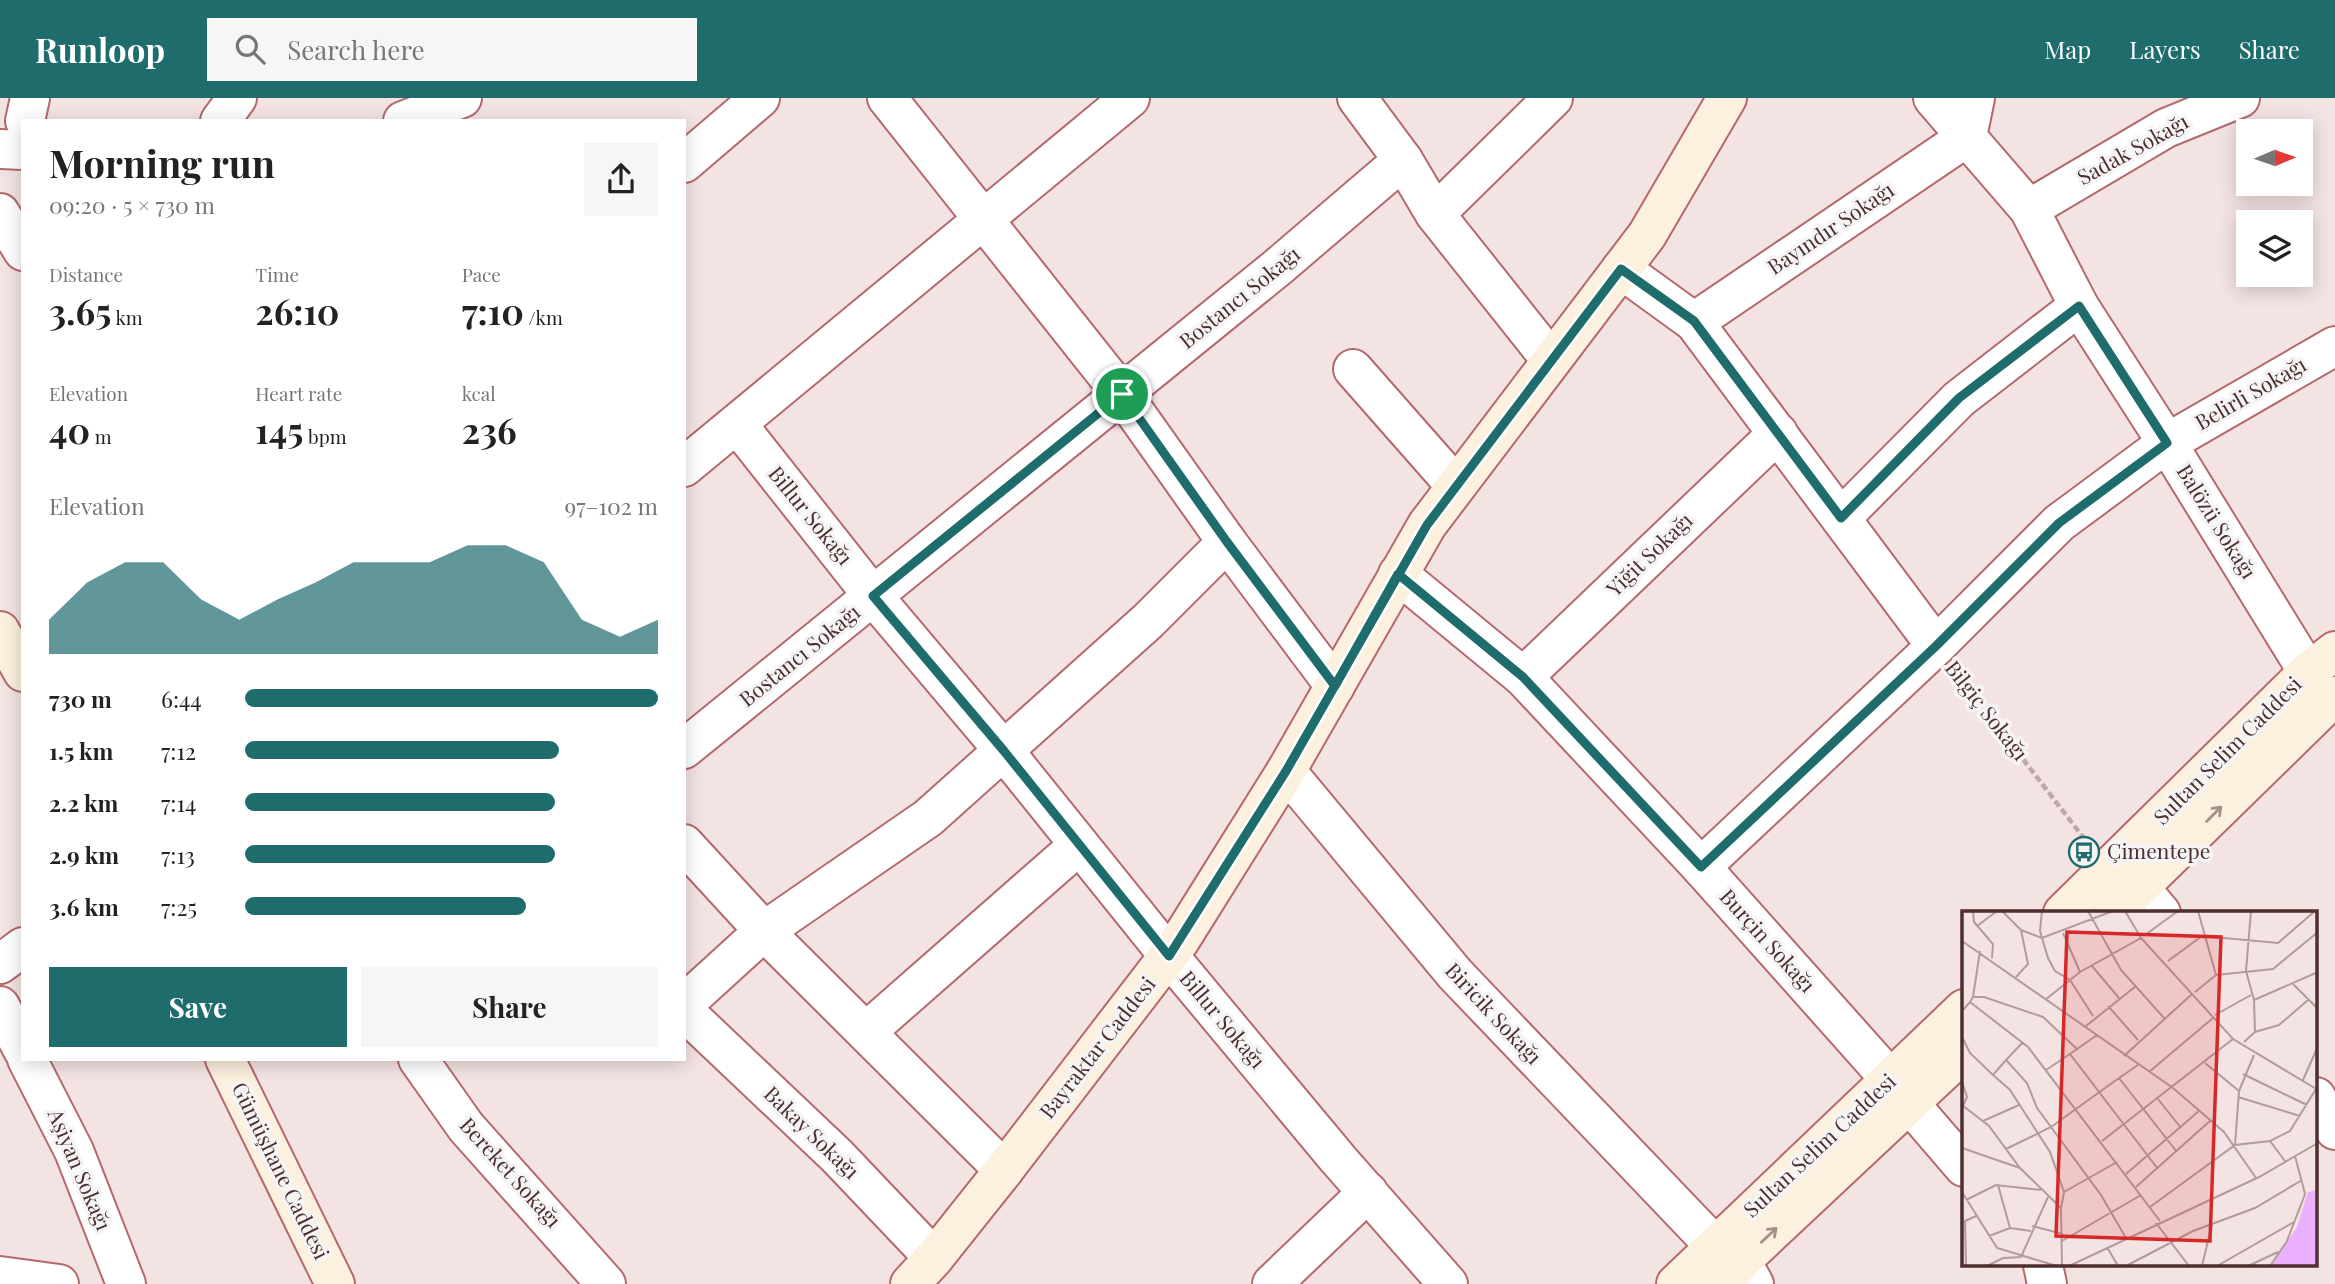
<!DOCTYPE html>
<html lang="en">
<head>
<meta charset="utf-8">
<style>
  body { margin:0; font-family:"Playfair Display",serif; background:#f6f6f6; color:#222; height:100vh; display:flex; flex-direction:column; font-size:26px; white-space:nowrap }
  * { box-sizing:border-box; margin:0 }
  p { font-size:23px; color:#767676 }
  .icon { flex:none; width:38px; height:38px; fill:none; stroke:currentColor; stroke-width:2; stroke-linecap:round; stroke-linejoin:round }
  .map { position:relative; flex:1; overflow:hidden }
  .panel { position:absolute; left:21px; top:21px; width:665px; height:942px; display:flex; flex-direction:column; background:#fff; border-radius:0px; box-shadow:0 4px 18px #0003 }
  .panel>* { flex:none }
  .needle { width:46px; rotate:88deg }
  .controls { position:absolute; left:2236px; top:21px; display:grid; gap:14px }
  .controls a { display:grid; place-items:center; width:77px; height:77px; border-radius:0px; background:#fff; box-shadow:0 4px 18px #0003; font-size:35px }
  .pin { position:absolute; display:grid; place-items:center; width:60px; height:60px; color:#fff; margin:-30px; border:4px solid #fff; border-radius:50%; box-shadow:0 2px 7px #0007 }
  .round { display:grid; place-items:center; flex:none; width:74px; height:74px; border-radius:0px; background:#f6f6f6 }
  .overview { display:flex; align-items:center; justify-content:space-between; height:119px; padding:0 28px }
  h1 { font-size:38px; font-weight:700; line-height:52px }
  .figures { display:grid; grid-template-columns:repeat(3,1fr); gap:10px; height:119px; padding:7px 28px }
  .figures div { display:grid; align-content:center }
  .figures b { font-size:35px; font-weight:700 }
  .figures small { font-size:19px; font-weight:400 }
  .figures p { font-size:19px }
  .chart { height:196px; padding:14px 28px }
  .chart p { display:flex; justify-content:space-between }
  .chart svg { width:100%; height:126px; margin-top:7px; fill:#1f6c6d; opacity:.7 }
  .action { display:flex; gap:14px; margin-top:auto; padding:14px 28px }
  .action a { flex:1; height:80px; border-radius:0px; background:#1f6c6d; color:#fff; font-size:28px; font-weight:700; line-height:80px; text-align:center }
  .action a+a { background:#f6f6f6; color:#222 }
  ul { padding:0 28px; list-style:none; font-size:23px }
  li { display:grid; grid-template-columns:112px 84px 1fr; align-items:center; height:52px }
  li i { height:18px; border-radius:9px; background:#1f6c6d }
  header { display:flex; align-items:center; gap:42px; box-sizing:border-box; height:98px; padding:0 35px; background:#1f6c6d; color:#fff }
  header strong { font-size:33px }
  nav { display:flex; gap:38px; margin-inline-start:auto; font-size:24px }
  .search { width:490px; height:63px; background:#f6f6f6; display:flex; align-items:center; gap:18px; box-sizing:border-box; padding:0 24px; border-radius:0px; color:#767676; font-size:26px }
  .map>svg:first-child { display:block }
</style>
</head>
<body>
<header>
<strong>Runloop</strong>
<div class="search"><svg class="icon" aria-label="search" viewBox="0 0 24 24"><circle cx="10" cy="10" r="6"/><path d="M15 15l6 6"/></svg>Search here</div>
<nav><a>Map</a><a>Layers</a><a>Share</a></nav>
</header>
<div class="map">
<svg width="2335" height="1186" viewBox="0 0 2335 1186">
  <rect width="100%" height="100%" fill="#f4e3e3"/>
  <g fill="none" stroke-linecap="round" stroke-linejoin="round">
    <g stroke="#b4696d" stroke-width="42">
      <g id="street">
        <path d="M1357,0L1403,62"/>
        <path d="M1933,0L2029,111L2079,208L2167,345L2308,574"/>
        <path d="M25,23L30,0"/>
        <path d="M220,23L237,0"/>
        <path d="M403,23L462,0"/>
        <path d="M0,51L23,52"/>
        <path d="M684,65L760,0"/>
        <path d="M2029,111L2166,30L2240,0"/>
        <path d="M0,115L23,153"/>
        <path d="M1435,116L1553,0"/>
        <path d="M1621,171L1694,224L1936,548"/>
        <path d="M1694,224L1967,39L1975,0"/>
        <path d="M1353,271L1456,388"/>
        <path d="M737,326L873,498L1004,653L1169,858L1338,1061L1448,1186"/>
        <path d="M684,369L1130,0"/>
        <path d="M1841,420L1959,301L2079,208"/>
        <path d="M1227,444L1335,588"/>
        <path d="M1398,476L1523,579L1701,769L1891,982"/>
        <path d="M1523,579L1778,335"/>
        <path d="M684,651L1278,169L1403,62L1435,116L1551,262"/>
        <path d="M1286,673L1455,876L1714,1147"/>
        <path d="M684,746L764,833L1004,1072"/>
        <path d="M1701,769L1936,548L2059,425L2167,345L2335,248"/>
        <path d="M2140,790L2161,815"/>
        <path d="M0,866L23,849"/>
        <path d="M684,906L764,833L928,720L1148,523L1227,444L1122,296L887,0"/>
        <path d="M0,908L23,952"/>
        <path d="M684,913L837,1058L934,1160"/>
        <path d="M866,934L1079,747"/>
        <path d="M27,961L74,1053L126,1186"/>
        <path d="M418,961L466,1029L606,1186"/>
        <path d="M2316,999L2335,1032"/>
        <path d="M1909,1005L1964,1069"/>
        <path d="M1741,1163L1754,1186"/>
        <path d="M2043,1167L2047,1186"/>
        <path d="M0,1178L59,1186"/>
        <path d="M1272,1186L1368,1094"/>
      </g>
    </g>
    <g stroke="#b4696d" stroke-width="42">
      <g id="secondary">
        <path d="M0,533L23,574"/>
        <path d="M2063,815L2308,574L2335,553"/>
        <path d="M2113,815L2335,598"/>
        <path d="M225,961L335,1186"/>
        <path d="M910,1186L934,1160L1004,1072L1179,844L1286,673L1427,427L1647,137L1727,0"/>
        <path d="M1676,1186L1964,911"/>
        <path d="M1721,1186L1741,1163L1964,954"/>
      </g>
    </g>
    <path stroke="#bea8a8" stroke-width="4.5" stroke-dasharray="7 3.5" stroke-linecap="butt" d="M1959,578L2086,743"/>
    <use href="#street" stroke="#fff" stroke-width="38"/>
    <use href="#secondary" stroke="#fcf0de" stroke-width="38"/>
  </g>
  <defs><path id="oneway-shaft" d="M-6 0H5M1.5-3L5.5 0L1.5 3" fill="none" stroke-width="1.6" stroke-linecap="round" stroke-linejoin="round" transform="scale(1.75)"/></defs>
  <g stroke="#a68f87">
    <use href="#oneway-shaft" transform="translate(2214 716) rotate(-45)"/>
    <use href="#oneway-shaft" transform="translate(1769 1137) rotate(-43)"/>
  </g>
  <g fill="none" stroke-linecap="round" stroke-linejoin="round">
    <g stroke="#fff" stroke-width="14">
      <path id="route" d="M1122,296L1227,444L1335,588L1398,476L1523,579L1701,769L1936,548L2059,425L2167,345L2079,208L1959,300L1841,420L1694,223L1621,171L1427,427L1286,673L1169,858L1004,653L873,498L1122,296"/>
    </g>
    <use href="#route" stroke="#1f6c6d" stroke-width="9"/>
  </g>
  <defs>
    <g id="bus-ring" transform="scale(1.575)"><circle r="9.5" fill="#f5f5f5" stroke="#1f6c6d" stroke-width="1.5"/><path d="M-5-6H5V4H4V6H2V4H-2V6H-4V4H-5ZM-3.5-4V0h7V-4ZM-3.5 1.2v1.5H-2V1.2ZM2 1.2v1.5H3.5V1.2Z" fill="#1f6c6d"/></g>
  </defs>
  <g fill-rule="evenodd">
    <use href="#bus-ring" x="2084" y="754"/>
  </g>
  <g text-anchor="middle" stroke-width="7" stroke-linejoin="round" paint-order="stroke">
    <g font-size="21" fill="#4f2e30" stroke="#f5f5f5">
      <text transform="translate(2133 52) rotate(-29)" y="7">Sadak Sokağı</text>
      <text transform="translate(1831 131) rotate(-34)" y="7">Bayındır Sokağı</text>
      <text transform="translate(1240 200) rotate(-39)" y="7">Bostancı Sokağı</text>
      <text transform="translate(2251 296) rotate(-30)" y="7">Belirli Sokağı</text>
      <text transform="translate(810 418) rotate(51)" y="7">Billur Sokağı</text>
      <text transform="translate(2216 424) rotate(58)" y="7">Balözü Sokağı</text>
      <text transform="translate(1650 457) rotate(-44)" y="7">Yiğit Sokağı</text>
      <text transform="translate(800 558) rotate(-39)" y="7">Bostancı Sokağı</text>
      <text transform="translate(1986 613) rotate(52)" y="7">Bilgiç Sokağı</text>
      <text transform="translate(2228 653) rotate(-45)" y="7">Sultan Selim Caddesi</text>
      <text transform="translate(1767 843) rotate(48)" y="7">Burçin Sokağı</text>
      <text transform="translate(1493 916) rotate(47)" y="7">Biricik Sokağı</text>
      <text transform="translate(1222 922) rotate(50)" y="7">Billur Sokağı</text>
      <text transform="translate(1098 950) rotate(-52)" y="7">Bayraktar Caddesi</text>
      <text transform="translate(811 1035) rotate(44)" y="7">Bakay Sokağı</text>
      <text transform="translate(1820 1048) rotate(-43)" y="7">Sultan Selim Caddesi</text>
      <text transform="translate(79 1072) rotate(67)" y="7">Aşiyan Sokağı</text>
      <text transform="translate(280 1073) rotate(64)" y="7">Gümüşhane Caddesi</text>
      <text transform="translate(510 1075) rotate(48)" y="7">Bereket Sokağı</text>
    </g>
    <g font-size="21" fill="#4f2e30" stroke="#f5f5f5" text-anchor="start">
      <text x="2107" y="761">Çimentepe</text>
    </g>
  </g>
  <g transform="translate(1962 813)">
    <rect width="355" height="355" fill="#f4e3e3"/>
    <path d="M355,279V355H309L335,316L346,281Z" fill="#eab0ff"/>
    <path fill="none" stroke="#b29b9b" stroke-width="2" d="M11,0L12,11L31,33L30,47M40,0L59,19L66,53L54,66M80,0L78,20L86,47L93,60L108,69L131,105M126,0L159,59L202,107M163,0L179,27L271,128L356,179M236,0L254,64M289,0L284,60L292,89L293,121M15,15L35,0M59,19L80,27L151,0M101,22L118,61M183,24L216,0M0,30L211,177L262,221L294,267M206,50L240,25L316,32L353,0M130,55L157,87M331,73L356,98M233,81L254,64L311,58L356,21M11,86L18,40M83,89L118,61L179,27M292,89L356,61M8,91L11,86H22L81,106L116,139M146,95L176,129M0,100L8,91L66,136L198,310M253,104L289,84M124,115L174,75M135,124L108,143L196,258M0,126L8,142L31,164M61,131L44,149L65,172L75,197L139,284L164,327M282,131L293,121L317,114L346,89M162,145L230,83M44,149L31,164L48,179L88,241L102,281L99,297M243,152L277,180M84,159L108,143M187,161L251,107M281,163L345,194M157,167L176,154M341,169L356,135M0,171L5,186L0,197M276,186L338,205M196,188L219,217M0,194L27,215L58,257L99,297L100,355M21,210L57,194M140,230L271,128M308,230L323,250M273,234L277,180L292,144M0,237L58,257M44,238L89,216L157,167L215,241M164,263L238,199M36,274L48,317M174,276L249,209M0,281L35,337L95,355M102,281L155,251M4,289L34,274L79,279M188,296L273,234L308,230L328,220L354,178M194,312L227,355M70,315L101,323M27,325L48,317L69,320M100,330L179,284M145,336L156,355M4,355L3,310L14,305M25,355L41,347L59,346L86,286M107,355L297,266L356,232M164,355L231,320L293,297L340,269M240,355L250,313M255,355L332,311M286,355L316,341M308,355L325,330L343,283L333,245"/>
    <path fill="#d62828" fill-opacity="0.15" stroke="#d62828" stroke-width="3.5" d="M105,21L259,26L248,330L94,325Z"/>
    <rect width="355" height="355" fill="none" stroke="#4f2e30" stroke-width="3.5"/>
  </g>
</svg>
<div class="controls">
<a><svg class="needle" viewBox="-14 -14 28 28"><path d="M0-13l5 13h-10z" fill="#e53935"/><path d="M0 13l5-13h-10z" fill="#767676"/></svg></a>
<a><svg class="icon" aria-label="layers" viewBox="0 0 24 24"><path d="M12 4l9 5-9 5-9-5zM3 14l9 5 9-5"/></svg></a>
</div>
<div class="pin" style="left:1122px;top:296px;background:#1e9e55"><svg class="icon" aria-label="arrive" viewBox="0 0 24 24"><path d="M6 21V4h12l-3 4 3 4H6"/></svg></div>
<section class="panel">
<div class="overview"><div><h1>Morning run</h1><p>09:20 · 5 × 730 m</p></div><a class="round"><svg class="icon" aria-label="share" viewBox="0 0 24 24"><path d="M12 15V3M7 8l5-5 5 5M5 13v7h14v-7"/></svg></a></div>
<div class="figures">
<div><p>Distance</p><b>3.65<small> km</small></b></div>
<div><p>Time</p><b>26:10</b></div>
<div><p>Pace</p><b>7:10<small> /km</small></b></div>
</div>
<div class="figures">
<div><p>Elevation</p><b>40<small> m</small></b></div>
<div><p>Heart rate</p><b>145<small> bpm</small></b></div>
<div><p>kcal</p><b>236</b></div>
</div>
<div class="chart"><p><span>Elevation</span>97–102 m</p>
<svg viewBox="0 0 160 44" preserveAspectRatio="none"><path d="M0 44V32L10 19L20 12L30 12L40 25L50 32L60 25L70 19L80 12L90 12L100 12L110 6L120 6L130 12L140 32L150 38L160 32V44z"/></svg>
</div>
<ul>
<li><b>730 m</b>6:44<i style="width:100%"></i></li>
<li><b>1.5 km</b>7:12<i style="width:76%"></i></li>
<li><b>2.2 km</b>7:14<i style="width:75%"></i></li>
<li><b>2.9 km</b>7:13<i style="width:75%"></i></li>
<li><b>3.6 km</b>7:25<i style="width:68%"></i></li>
</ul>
<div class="action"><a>Save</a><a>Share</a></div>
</section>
</div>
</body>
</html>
